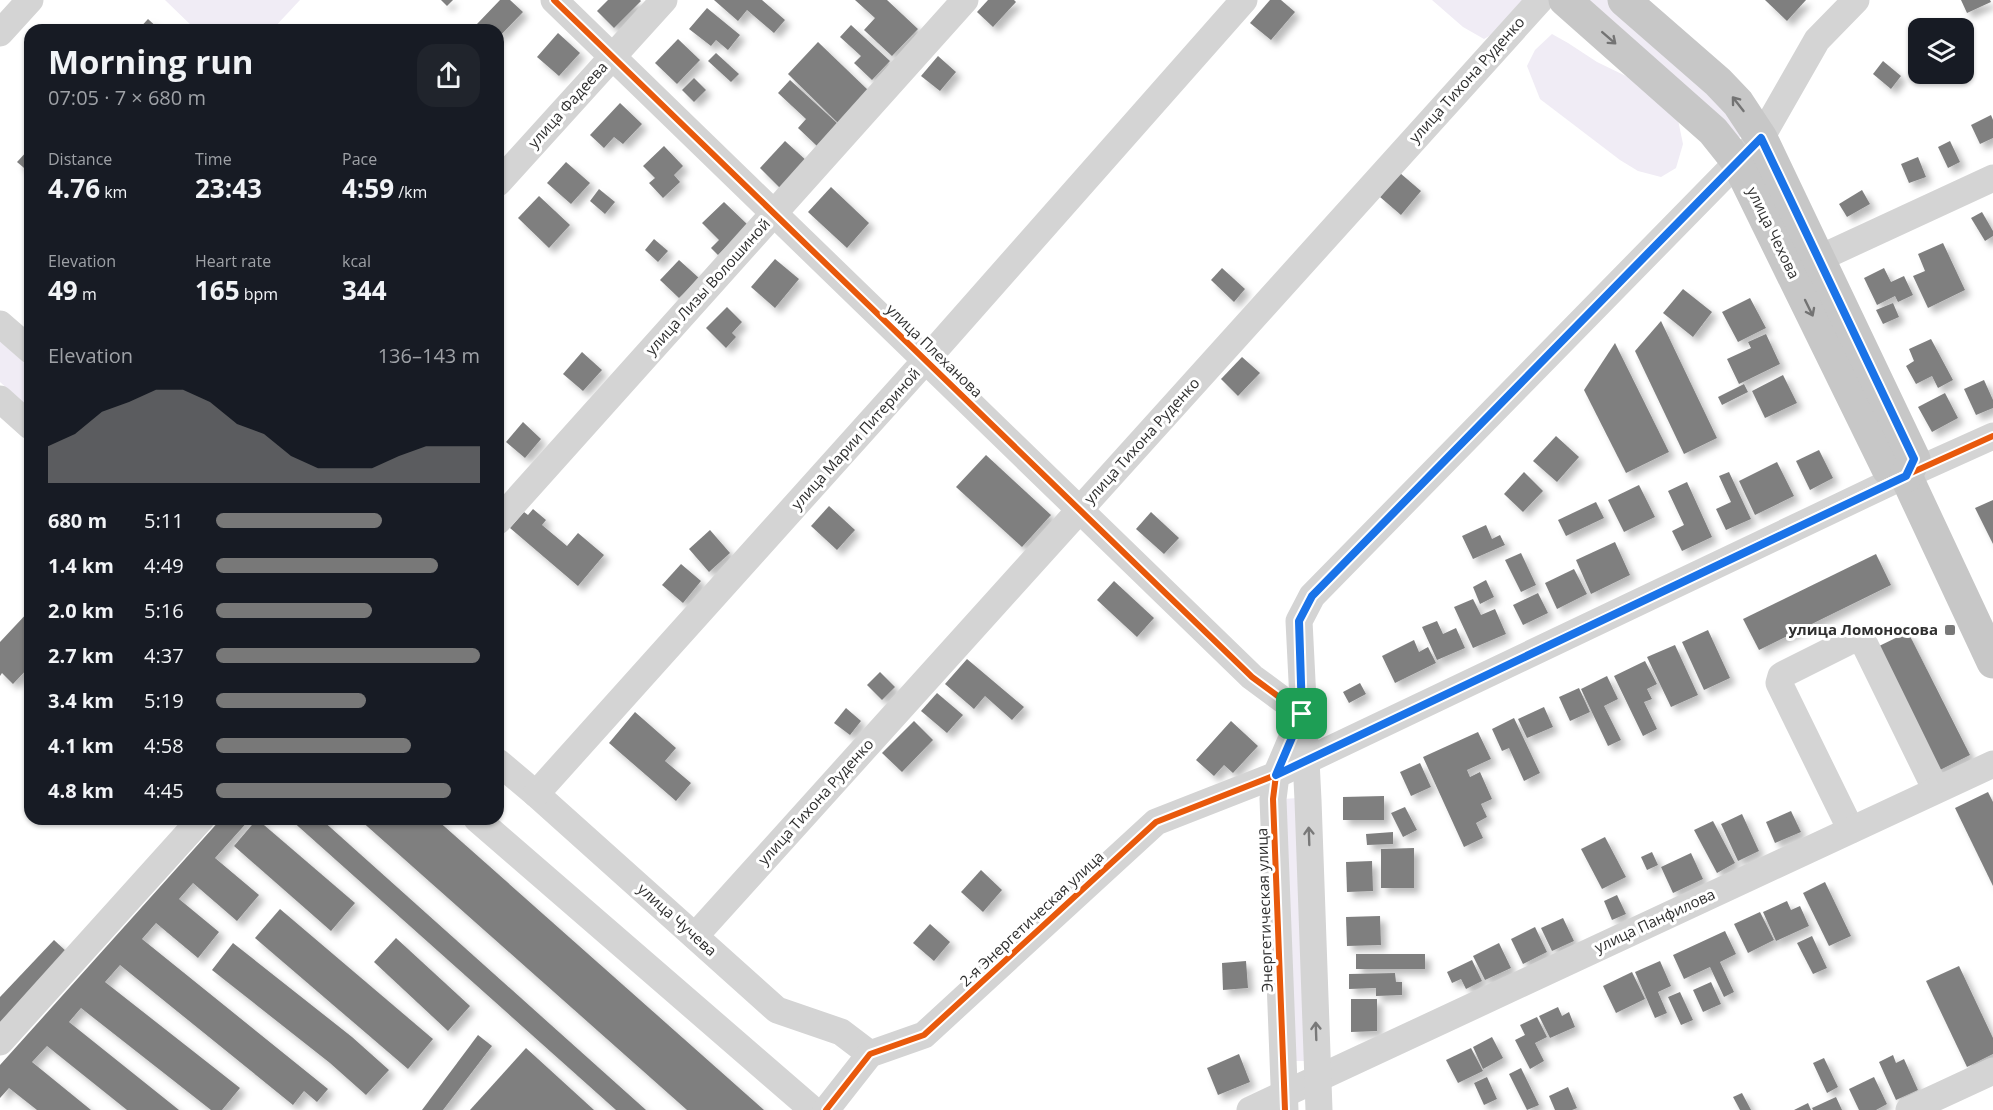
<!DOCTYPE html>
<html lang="en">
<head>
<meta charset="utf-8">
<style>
  body { margin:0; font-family:"Open Sans",sans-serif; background:#20242c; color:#f1f3f6; height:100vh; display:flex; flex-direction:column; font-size:22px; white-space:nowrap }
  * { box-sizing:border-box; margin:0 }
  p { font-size:20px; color:#9ea1a6 }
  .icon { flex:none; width:33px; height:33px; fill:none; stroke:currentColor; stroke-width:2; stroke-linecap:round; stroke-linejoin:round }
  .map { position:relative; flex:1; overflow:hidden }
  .side { position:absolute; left:24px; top:24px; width:480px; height:801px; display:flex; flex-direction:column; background:#171b24; border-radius:18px; box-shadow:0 2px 4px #0004 }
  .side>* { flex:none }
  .tools { position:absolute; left:1908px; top:18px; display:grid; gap:12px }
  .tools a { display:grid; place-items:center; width:66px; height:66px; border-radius:12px; background:#171b24; box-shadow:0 2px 4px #0004; font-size:30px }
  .pin { position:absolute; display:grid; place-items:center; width:51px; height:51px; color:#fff; margin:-26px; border-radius:12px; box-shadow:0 3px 9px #0006 }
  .round { display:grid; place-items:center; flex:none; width:63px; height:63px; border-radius:18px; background:#20242c }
  .summary { display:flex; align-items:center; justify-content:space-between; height:102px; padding:0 24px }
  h1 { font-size:33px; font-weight:700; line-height:45px }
  .metrics { display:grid; grid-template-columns:repeat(3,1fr); gap:9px; height:102px; padding:6px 24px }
  .metrics div { display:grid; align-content:center }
  .metrics b { font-size:26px; font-weight:700 }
  .metrics small { font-size:16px; font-weight:400 }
  .metrics p { font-size:16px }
  .chart { height:168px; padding:12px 24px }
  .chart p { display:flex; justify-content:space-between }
  .chart svg { width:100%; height:108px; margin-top:6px; fill:#787878; opacity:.7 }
  ul { padding:0 24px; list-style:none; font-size:20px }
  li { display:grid; grid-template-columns:96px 72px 1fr; align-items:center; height:45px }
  li i { height:15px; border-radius:8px; background:#787878 }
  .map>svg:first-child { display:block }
</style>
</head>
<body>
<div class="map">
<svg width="1993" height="1110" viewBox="0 0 1993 1110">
  <defs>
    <filter id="shadow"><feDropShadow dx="5.5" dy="5.5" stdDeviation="3" flood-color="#0004"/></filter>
  </defs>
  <rect width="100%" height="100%" fill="#fff"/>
  <g fill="#f0ecf5">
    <path d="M165,0H300L272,30H196Z"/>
    <path d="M1432,0H1528L1504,27L1484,39L1463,27Z"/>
    <path d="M1583,0H1609L1714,92L1743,134L1738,139Z"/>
    <path d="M1552,34L1568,43L1597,62L1628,77L1677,115L1683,144L1676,168L1661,177L1638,171L1620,160L1540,99L1527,66L1535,50Z"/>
    <path d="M0,341L30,368V409L0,382Z"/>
    <path d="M1298,798L1308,1061H1292L1283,799Z"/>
  </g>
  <g fill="#7f7f7f" filter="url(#shadow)">
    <path d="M441,0H453L447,6Z"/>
    <path d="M500,0H510L523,12L498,38V30H483L477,24Z"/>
    <path d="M608,0H640L641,1L614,28L597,11Z"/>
    <path d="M714,0H762L785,20L774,33L747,10L738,21Z"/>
    <path d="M855,0H887L918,29L892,56L864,30L875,18Z"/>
    <path d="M988,0H1014L1016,2L993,27L977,12Z"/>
    <path d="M1270,0H1281L1295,12L1271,40L1250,23Z"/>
    <path d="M1765,0H1806L1787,21Z"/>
    <path d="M1961,0H1990L1991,2L1967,13Z"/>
    <path d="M707,8L740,35L728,50L716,40L711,46L689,29Z"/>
    <path d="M148,19L160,30H138Z"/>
    <path d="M851,25L890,61L872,80L854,63L861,56L840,37Z"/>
    <path d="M558,33L580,53L559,76L537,57Z"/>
    <path d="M678,39L700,60L677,84L655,63Z"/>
    <path d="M818,42L869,91L838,123L788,74Z"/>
    <path d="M716,53L739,74L731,82L708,61Z"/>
    <path d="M938,56L956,72L940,91L921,76Z"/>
    <path d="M1883,61L1901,76L1891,89L1873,74Z"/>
    <path d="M694,78L706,90L694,102L682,90Z"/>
    <path d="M790,80L838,124L817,146L798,128L806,119L778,93Z"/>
    <path d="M620,103L642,124L623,144L614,137L604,148L590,135Z"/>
    <path d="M1991,115L1993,120V138L1980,144L1971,125Z"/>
    <path d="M785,141L808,162L782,190L760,168Z"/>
    <path d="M1950,141L1960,162L1948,168L1938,147Z"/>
    <path d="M664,146L683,166L674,175L680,182L663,198L649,183L655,178L643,166Z"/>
    <path d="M30,148V173L17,162Z"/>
    <path d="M1918,157L1926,177L1909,183L1901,164Z"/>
    <path d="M566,162L590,183L571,204L547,183Z"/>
    <path d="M1400,173L1421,191L1401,215L1380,197Z"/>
    <path d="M831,187L869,223L847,248L808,212Z"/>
    <path d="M599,189L615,202L605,214L590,201Z"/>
    <path d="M1862,190L1870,204L1847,217L1839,204Z"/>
    <path d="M539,196L570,225L549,248L518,218Z"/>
    <path d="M724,202L748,225L718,255L711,248L719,240L702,223Z"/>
    <path d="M1982,212L1993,231V236L1985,241L1971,218Z"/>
    <path d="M654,239L668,251L658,262L645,250Z"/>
    <path d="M1943,243L1965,290L1928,308L1913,276L1925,271L1918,254Z"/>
    <path d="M775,259L799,279L775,308L751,287Z"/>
    <path d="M679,260L699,278L679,298L660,280Z"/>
    <path d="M1222,268L1245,289L1234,302L1211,280Z"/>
    <path d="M1884,268L1891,282L1904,276L1913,295L1898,302L1895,296L1877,305L1864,278Z"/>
    <path d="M1683,289L1712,312L1693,337L1663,313Z"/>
    <path d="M1750,298L1766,328L1738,342L1722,312Z"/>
    <path d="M1893,303L1899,317L1883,324L1876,310Z"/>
    <path d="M727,307L742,322L732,333L736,337L726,348L706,328Z"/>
    <path d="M1661,321L1717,438L1684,454L1635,351Z"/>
    <path d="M1766,334L1780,364L1739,384L1727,359L1751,348L1748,342Z"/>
    <path d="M1931,339L1953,380L1938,388L1932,376L1916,384L1906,366L1914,361L1909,349Z"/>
    <path d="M1615,343L1669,452L1626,473L1584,390Z"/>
    <path d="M582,352L602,370L583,391L563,374Z"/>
    <path d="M1242,357L1260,373L1238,396L1221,379Z"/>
    <path d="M1783,375L1797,403L1765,418L1752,391Z"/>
    <path d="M1984,380L1993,400V408L1976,415L1964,389Z"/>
    <path d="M1744,384L1748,392L1722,405L1718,397Z"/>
    <path d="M1945,393L1958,418L1932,432L1918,407Z"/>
    <path d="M523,422L541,439L525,458L506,442Z"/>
    <path d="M1556,436L1579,457L1557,482L1533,461Z"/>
    <path d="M1819,450L1833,478L1810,490L1796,461Z"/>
    <path d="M986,455L1051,515L1022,547L956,487Z"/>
    <path d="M1777,462L1794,496L1755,515L1739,481Z"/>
    <path d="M1524,472L1543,491L1523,512L1504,494Z"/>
    <path d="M1729,472L1751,519L1726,530L1716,509L1731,502L1719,476Z"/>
    <path d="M1687,482L1712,537L1682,551L1672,531L1684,525L1668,491Z"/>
    <path d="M1639,485L1655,517L1624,532L1608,500Z"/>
    <path d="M1993,500V544L1975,508Z"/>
    <path d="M1596,502L1604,518L1566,536L1558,520Z"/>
    <path d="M829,506L855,530L837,550L811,526Z"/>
    <path d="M533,509L546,520L542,525L567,546L578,533L604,555L578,586L510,528L524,512L528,515Z"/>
    <path d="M1151,512L1179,538L1164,554L1136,529Z"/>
    <path d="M1486,525L1492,539L1500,535L1505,545L1473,559L1462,536Z"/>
    <path d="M710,530L730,553L709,572L689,549Z"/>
    <path d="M1615,542L1630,575L1591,594L1576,560Z"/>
    <path d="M1521,553L1536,585L1521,592L1505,560Z"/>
    <path d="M1876,554L1891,585L1759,650L1743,619Z"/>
    <path d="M681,564L701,581L683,603L662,585Z"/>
    <path d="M1574,569L1587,594L1557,609L1545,583Z"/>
    <path d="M1486,580L1494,597L1480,604L1473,587Z"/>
    <path d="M1114,581L1154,618L1137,637L1097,600Z"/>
    <path d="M1538,593L1548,613L1523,625L1513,605Z"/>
    <path d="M1473,599L1481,615L1495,609L1506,634L1473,648L1454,607Z"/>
    <path d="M30,610V666L13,684L2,673L0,676V642Z"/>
    <path d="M1437,621L1443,634L1456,628L1465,648L1437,660L1422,627Z"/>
    <path d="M1708,630L1730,678L1704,690L1682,642Z"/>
    <path d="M1908,632L1970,755L1936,772L1875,648Z"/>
    <path d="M1414,640L1419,652L1428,647L1436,663L1395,683L1382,656Z"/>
    <path d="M1675,645L1698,695L1671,707L1647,657Z"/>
    <path d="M967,659L1024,707L1012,720L985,696L974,709L945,684Z"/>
    <path d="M1645,661L1657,684L1647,689L1652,699L1644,702L1657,729L1643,736L1614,676Z"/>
    <path d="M880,672L895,687L882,700L867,685Z"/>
    <path d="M1607,676L1618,699L1604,706L1621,740L1608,746L1581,689Z"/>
    <path d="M1360,683L1366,694L1349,703L1343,692Z"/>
    <path d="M1579,688L1590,712L1570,721L1559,697Z"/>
    <path d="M937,693L963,715L947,733L921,711Z"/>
    <path d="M1544,707L1553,727L1527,738L1518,719Z"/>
    <path d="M846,708L861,721L850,735L834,723Z"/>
    <path d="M635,712L676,748L665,761L691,783L676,801L609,743Z"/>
    <path d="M1514,718L1540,773L1524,781L1509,748L1502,751L1492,729Z"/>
    <path d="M914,721L933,740L902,772L882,753Z"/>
    <path d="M1231,721L1258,746L1233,773L1224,765L1214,776L1196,760Z"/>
    <path d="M1478,732L1491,759L1467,770L1470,777L1480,772L1492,799L1481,804L1487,817L1476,823L1483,838L1464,847L1423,757Z"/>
    <path d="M1420,763L1431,787L1411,796L1400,772Z"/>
    <path d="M1988,792L1993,802V886L1955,808Z"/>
    <path d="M1384,796V820H1343V797Z"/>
    <path d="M1405,807L1417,830L1403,837L1391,813Z"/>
    <path d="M1791,811L1801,832L1775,843L1766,822Z"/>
    <path d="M1742,814L1759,851L1738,861L1721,824Z"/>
    <path d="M221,819H250L215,858L259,895L237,921L193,883L179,899L219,932L198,958L156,923L142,939L328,1089L317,1102L304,1091L293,1105L120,965L105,982L240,1088L222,1110H211L81,1008L69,1022L179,1110H127L47,1046L32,1062L91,1110H37L9,1088L0,1098V1065Z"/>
    <path d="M257,819L355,903L331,931L234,846Z"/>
    <path d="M290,819H321L646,1110H616Z"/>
    <path d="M359,819H436L764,1110H687Z"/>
    <path d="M1713,821L1735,863L1717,873L1694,830Z"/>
    <path d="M1393,832V844L1367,845L1366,834Z"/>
    <path d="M1605,837L1626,877L1602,889L1581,849Z"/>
    <path d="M1414,848V888H1381V849Z"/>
    <path d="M1652,852L1658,865L1647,870L1641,857Z"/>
    <path d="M1691,853L1703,879L1673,893L1661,867Z"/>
    <path d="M1372,861L1373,891L1347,892L1346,862Z"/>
    <path d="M981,870L1002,890L983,912L961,892Z"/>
    <path d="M1825,882L1851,936L1829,946L1803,893Z"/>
    <path d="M1617,895L1626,914L1612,920L1604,901Z"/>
    <path d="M1787,901L1791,910L1800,906L1809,926L1776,941L1763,912Z"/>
    <path d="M280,909L433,1039L408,1069L255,938Z"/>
    <path d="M1760,912L1774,940L1748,953L1734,924Z"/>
    <path d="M1380,916L1381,945L1347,946L1346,917Z"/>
    <path d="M1563,918L1574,941L1552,951L1541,928Z"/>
    <path d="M930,924L950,942L934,961L913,943Z"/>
    <path d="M1535,927L1547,952L1523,964L1511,939Z"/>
    <path d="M1725,931L1736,954L1720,962L1734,992L1724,997L1710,967L1684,979L1673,955Z"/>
    <path d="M1812,936L1827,968L1813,974L1797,943Z"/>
    <path d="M396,938L470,1006L448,1031L374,962Z"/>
    <path d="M54,940L67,952L0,1024V997Z"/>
    <path d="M233,943L352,1037L389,1070L366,1095L330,1063L212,970Z"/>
    <path d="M1499,943L1511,968L1485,980L1473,956Z"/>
    <rect x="1356" y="954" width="69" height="15"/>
    <path d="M1472,960L1482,981L1466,989L1461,979L1452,983L1447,972Z"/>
    <path d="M1246,961L1248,988L1223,990L1222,963Z"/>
    <path d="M1660,961L1671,986L1658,992L1667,1013L1655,1018L1635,972Z"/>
    <path d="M1959,966L1993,1038V1054L1967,1067L1926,981Z"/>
    <path d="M1632,972L1645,999L1616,1013L1603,986Z"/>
    <path d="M1395,973L1396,982H1402V995L1376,996V988L1349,989V974Z"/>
    <path d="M1711,982L1721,1004L1703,1012L1693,990Z"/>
    <path d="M1680,992L1693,1020L1681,1025L1668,997Z"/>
    <path d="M1351,999H1377V1031L1351,1032Z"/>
    <path d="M1558,1007L1562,1016L1569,1012L1575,1027L1550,1038L1539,1016Z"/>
    <path d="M1537,1017L1547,1037L1535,1043L1544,1061L1530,1069L1515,1040L1525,1035L1520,1025Z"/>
    <path d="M478,1035L492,1046L443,1110H422Z"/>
    <path d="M1492,1037L1503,1058L1483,1069L1473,1047Z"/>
    <path d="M526,1048L594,1110H470Z"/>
    <path d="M1471,1048L1483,1071L1458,1083L1446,1060Z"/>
    <path d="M1239,1054L1250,1082L1218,1095L1207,1068Z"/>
    <path d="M1893,1055L1896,1063L1904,1059L1918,1090L1896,1100L1879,1062Z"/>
    <path d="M1824,1058L1838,1087L1827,1093L1813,1063Z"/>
    <path d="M1521,1068L1539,1105L1527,1110L1509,1074Z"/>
    <path d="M1487,1077L1497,1099L1484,1105L1474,1083Z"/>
    <path d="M1874,1077L1887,1104L1876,1110H1859L1849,1089Z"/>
    <path d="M1568,1087L1577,1108L1572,1110H1555L1549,1096Z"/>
    <path d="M1742,1093L1751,1110H1740L1733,1097Z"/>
    <path d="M1836,1097L1842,1110H1813L1812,1108Z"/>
    <path d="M1808,1103L1811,1110H1794Z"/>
  </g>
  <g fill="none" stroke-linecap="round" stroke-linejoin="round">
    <g stroke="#d4d4d4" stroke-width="27">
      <path d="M554,0L1252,677L1302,714L1276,775L1273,799L1285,1110"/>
      <path d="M0,33L30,0"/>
      <path d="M498,183L664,0"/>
      <path d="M1818,259L1993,178"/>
      <path d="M0,324L30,350"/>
      <path d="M0,399L30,426"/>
      <path d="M498,521L965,0"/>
      <path d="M498,762L536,794L777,1010L841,1032L870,1054"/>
      <path d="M536,794L926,360L1244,0"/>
      <path d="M477,819L813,1110"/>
      <path d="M1851,830L1779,683L1781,676L1784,674L1850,641L1859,640L1865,645L1936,790"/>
      <path d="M695,936L1540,0"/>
      <path d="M0,1042L201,819"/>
      <path d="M826,1110L870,1054L924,1035L1156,822L1276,775L1893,481L1993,436"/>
      <path d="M1250,1110L1993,764"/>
      <path d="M1319,1110L1308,800L1299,621L1312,596L1761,138L1817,40L1856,0"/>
      <path d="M1909,1110L1993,1071"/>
    </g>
    <g stroke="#c7c7c7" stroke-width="33">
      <path d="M1565,0L1713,131L1737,161L1888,469L1906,476L1993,662"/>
      <path d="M1624,0L1718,82L1738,103L1761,138L1914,459L1906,476"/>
    </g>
    <g stroke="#fff" stroke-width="10">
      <g id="cycleway">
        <path d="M554,0L1252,677L1302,714L1276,775L1273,799L1285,1110"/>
        <path d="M826,1110L870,1054L924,1035L1156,822L1276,775L1893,481L1993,436"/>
      </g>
    </g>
    <use href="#cycleway" stroke="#e8590c" stroke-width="6"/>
  </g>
  <defs><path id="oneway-shaft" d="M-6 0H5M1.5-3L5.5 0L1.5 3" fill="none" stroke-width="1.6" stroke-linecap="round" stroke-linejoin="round" transform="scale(1.5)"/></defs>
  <g stroke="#737373">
    <use href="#oneway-shaft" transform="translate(1609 38) rotate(41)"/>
    <use href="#oneway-shaft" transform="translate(1738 104) rotate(-128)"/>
    <use href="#oneway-shaft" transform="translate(1809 308) rotate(64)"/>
  </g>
  <g stroke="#797979">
    <use href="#oneway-shaft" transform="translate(1309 836) rotate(-92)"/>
    <use href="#oneway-shaft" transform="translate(1316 1031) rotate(-92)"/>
  </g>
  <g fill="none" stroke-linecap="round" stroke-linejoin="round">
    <g stroke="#fff" stroke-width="12">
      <path id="route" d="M1761,138L1914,459L1906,476L1276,775L1302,714L1299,621L1312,596Z"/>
    </g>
    <use href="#route" stroke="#1a73e8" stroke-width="8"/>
  </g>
  <rect fill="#787878" stroke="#fff" stroke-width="2" x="1944" y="624" width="12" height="12" rx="3"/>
  <g text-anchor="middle" stroke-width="6" stroke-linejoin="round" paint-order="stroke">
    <g font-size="15" fill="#2f2f2f" stroke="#fff">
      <text transform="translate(1467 80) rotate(-48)" y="5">улица Тихона Руденко</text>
      <text transform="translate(568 105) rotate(-48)" y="5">улица Фадеева</text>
      <text transform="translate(1773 233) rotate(64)" y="5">улица Чехова</text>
      <text transform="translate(708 287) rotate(-48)" y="5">улица Лизы Волошиной</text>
      <text transform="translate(934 351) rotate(44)" y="5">улица Плеханова</text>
      <text transform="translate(856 439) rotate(-48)" y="5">улица Марии Питериной</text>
      <text transform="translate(1142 441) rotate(-48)" y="5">улица Тихона Руденко</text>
      <text transform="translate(816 802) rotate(-48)" y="5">улица Тихона Руденко</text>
      <text transform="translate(1265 910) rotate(-92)" y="5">Энергетическая улица</text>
      <text transform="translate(1032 919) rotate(-43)" y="5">2-я Энергетическая улица</text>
      <text transform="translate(677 920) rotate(42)" y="5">улица Чучева</text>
      <text transform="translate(1655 921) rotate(-25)" y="5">улица Панфилова</text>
    </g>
    <g font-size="15" font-weight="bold" fill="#2f2f2f" stroke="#fff" text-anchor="end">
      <text x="1938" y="635">улица Ломоносова</text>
    </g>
  </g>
</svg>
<div class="tools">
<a><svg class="icon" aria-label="layers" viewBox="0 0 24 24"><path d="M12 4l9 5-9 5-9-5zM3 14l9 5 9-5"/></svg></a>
</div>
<div class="pin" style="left:1302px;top:714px;background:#1e9e55"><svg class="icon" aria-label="arrive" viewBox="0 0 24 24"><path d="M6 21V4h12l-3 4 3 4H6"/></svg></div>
<section class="side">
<div class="summary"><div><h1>Morning run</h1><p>07:05 · 7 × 680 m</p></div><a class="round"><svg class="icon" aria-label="share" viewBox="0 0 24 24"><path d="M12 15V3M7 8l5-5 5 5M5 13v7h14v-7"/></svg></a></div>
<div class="metrics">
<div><p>Distance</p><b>4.76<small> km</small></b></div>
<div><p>Time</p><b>23:43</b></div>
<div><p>Pace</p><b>4:59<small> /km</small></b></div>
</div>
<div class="metrics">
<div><p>Elevation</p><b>49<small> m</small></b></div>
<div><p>Heart rate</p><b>165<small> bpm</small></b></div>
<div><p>kcal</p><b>344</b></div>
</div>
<div class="chart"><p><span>Elevation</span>136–143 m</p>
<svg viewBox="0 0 160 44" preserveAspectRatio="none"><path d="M0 44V29L10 24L20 15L30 11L40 6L50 6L60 11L70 20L80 24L90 33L100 38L110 38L120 38L130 33L140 29L150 29L160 29V44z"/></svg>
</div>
<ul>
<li><b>680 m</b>5:11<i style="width:63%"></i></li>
<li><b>1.4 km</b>4:49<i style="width:84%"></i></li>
<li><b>2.0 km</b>5:16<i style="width:59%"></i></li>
<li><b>2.7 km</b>4:37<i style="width:100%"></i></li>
<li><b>3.4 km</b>5:19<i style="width:57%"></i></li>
<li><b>4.1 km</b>4:58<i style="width:74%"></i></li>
<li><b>4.8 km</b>4:45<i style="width:89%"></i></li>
</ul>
</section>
</div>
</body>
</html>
